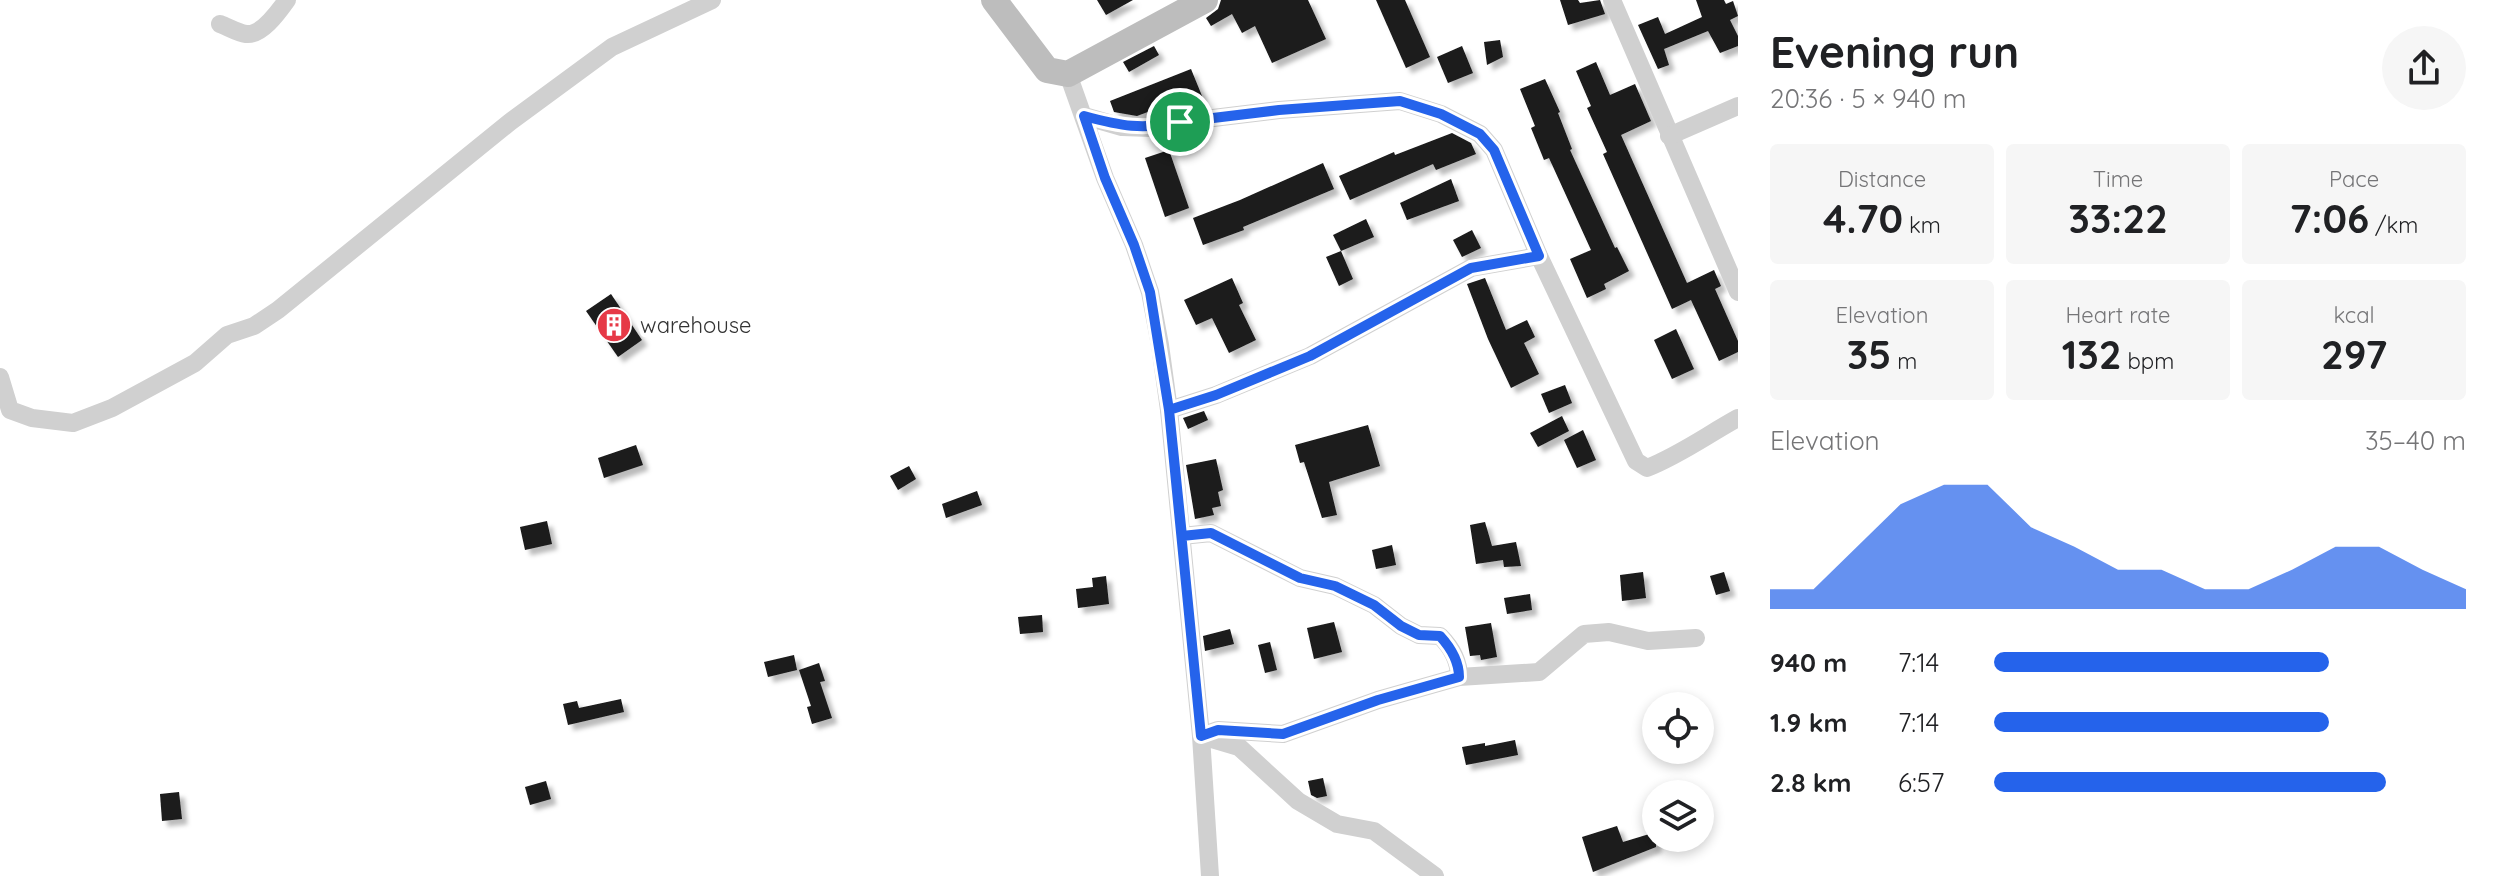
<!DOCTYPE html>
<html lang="en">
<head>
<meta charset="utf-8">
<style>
  body { margin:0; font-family:Quicksand,sans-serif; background:#f6f6f6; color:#202124; height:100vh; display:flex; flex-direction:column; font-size:30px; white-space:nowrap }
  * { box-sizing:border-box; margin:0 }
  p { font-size:26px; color:#757577 }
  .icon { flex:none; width:44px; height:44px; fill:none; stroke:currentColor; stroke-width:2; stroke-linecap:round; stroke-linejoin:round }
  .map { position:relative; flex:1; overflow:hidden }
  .sheet { display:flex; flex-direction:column; background:#fff; width:760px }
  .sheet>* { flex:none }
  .tools { position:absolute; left:1642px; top:692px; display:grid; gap:16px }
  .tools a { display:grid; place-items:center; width:72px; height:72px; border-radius:50%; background:#fff; box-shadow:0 4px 12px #0003; font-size:40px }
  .pin { position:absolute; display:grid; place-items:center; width:68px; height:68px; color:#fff; margin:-34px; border:4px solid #fff; border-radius:50%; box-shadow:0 2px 8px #0007 }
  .round { display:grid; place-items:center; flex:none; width:84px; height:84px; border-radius:42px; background:#f6f6f6 }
  .overview { display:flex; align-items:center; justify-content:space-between; height:136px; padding:0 32px }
  h1 { font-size:44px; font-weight:700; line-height:60px }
  .figures { display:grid; grid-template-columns:repeat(3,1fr); gap:12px; height:136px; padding:8px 32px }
  .figures div { display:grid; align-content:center; border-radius:8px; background:#f6f6f6; text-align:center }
  .figures b { font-size:40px; font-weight:700 }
  .figures small { font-size:22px; font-weight:400 }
  .figures p { font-size:22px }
  .chart { height:224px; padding:16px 32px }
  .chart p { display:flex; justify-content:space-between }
  .chart svg { width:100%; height:144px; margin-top:8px; fill:#2563eb; opacity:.7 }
  ul { padding:0 32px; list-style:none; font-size:26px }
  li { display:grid; grid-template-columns:128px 96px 1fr; align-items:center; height:60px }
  li i { height:20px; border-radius:10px; background:#2563eb }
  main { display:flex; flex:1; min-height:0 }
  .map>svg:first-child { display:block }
</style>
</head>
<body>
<main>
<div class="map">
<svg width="1738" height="876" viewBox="0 0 1738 876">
  <defs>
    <filter id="shadow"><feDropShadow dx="5.5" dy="5.5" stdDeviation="2" flood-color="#0004"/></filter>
  </defs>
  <rect width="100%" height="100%" fill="#fff"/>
  <g fill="#1a1a1a" filter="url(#shadow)">
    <path d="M1097,0H1133L1106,15Z"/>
    <path d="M1221,0H1308L1326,39L1272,63L1255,26L1242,33L1232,14L1211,26L1206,18L1218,9Z"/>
    <path d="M1376,0H1405L1430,57L1406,68Z"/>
    <path d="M1560,0H1578L1580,3L1600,0L1605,14L1568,25Z"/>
    <path d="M1696,0H1724L1726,4L1733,1L1738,16L1730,20L1738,36V46L1720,53L1708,31L1664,49L1669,65L1658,69L1638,25L1658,17L1665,34L1702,17Z"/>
    <path d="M1500,40L1503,57L1487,65L1484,42Z"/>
    <path d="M1154,46L1159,55L1129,72L1123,62Z"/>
    <path d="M1462,46L1473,73L1448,83L1437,57Z"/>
    <path d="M1596,62L1610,95L1635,84L1651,121L1621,135L1687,283L1714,270L1721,286L1715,289L1738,341V352L1719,361L1691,300L1672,309L1603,154L1607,152L1587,108L1591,106L1576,71Z"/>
    <path d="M1191,69L1202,96L1163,112L1161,107L1137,116L1114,112L1110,101Z"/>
    <path d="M1545,79L1560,112L1558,113L1572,149L1570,150L1615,248L1617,247L1629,271L1604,284L1606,289L1587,298L1570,259L1591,250L1549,158L1544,160L1531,128L1535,126L1520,89Z"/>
    <path d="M1452,133L1471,143L1476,154L1436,170L1433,164L1350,200L1339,176L1394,152L1395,155Z"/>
    <path d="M1169,150L1189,208L1165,217L1145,158Z"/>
    <path d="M1323,163L1334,189L1243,227L1244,230L1203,245L1193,218L1240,200Z"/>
    <path d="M1451,179L1459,201L1407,220L1400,203Z"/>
    <path d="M1366,219L1374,237L1341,251L1353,279L1339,286L1326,257L1341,251L1333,235Z"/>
    <path d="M1472,230L1481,248L1462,257L1453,240Z"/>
    <path d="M1232,278L1243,303L1239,305L1256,340L1229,353L1212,318L1196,325L1184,300Z"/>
    <path d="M1485,278L1506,330L1527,320L1535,337L1524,343L1539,374L1511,388L1488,339L1467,284Z"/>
    <path d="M611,294L642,340L618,357L586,311Z"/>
    <path d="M1676,329L1694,369L1672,379L1654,340Z"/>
    <path d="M1565,385L1572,403L1549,413L1541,394Z"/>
    <path d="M1204,411L1208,420L1188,429L1183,418Z"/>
    <path d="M1562,416L1569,431L1538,447L1530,433Z"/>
    <path d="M1368,425L1380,466L1329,482L1337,515L1322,518L1304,462L1300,463L1295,445Z"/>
    <path d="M1583,430L1596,460L1577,468L1564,440Z"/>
    <path d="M636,445L643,465L604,478L598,458Z"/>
    <path d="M1216,459L1223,490L1218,492L1221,506L1212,508L1214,515L1195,519L1186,465Z"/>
    <path d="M909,466L916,479L898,490L890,476Z"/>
    <path d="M977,491L982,505L946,518L942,504Z"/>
    <path d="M547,521L552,544L525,550L520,527Z"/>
    <path d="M1485,522L1492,546L1516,542L1521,566L1504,567L1503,560L1476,564L1470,525Z"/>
    <path d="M1392,545L1396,565L1376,569L1372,550Z"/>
    <path d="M1643,572L1646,598L1622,601L1620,575Z"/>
    <path d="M1724,572L1730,591L1716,595L1710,576Z"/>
    <path d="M1106,576L1109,604L1078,608L1076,589L1093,587L1092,578Z"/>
    <path d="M1530,594L1532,610L1507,614L1504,598Z"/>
    <path d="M1042,615L1043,632L1020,634L1018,617Z"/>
    <path d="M1334,622L1342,652L1314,659L1307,628Z"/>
    <path d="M1491,623L1497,657L1481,660L1480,655L1470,656L1465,627Z"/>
    <path d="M1230,629L1234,644L1205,651L1203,636Z"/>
    <path d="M1270,642L1277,670L1265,673L1258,645Z"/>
    <path d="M794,655L797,670L768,677L764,662Z"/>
    <path d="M819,663L825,681L820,682L832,718L812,724L807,707L811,706L799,670Z"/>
    <path d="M621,699L624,712L568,725L563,704L577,701L579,708Z"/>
    <path d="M1515,740L1518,755L1466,765L1462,747L1485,743V746Z"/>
    <path d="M1323,778L1327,796L1317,798L1311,795L1308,781Z"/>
    <path d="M546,781L551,799L530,805L525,787Z"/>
    <path d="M179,792L182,819L162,821L160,794Z"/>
    <path d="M1617,826L1623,842L1656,832V847L1593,872L1582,837Z"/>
  </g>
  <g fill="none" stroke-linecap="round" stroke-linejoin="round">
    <g stroke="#d0d0d0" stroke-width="18">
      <path d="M1612,0L1738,292"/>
      <path d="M220,24C228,27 238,33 246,34C262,36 279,11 287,0"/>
      <path d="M1068,74L1105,178L1134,245L1150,292L1160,345L1169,410L1201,736L1210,876"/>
      <path d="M1084,116L1122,127L1151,128L1180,122L1279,110L1400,101L1441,114L1480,134L1494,150L1539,256L1636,461L1647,468C1680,455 1707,435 1738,418"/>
      <path d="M1669,136L1738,106"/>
      <path d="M0,377L10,410L32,418L73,423L112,408L195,363L227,335L254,326L278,310L510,122L612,47L712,0"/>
      <path d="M1169,410L1216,395L1310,356L1471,268L1539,256"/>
      <path d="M1182,536L1211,533L1300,578L1335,586L1374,605L1401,626L1419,635L1440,636C1452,648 1459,661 1459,677"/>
      <path d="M1201,736L1218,730L1283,734L1378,700L1459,677L1539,672L1584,634L1609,632L1648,641L1696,638"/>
      <path d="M1212,739L1239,747L1298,801L1337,824L1374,831L1435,876"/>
    </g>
    <path stroke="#bdbdbd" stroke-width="26" d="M994,0L1047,70L1068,74L1205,0"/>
  </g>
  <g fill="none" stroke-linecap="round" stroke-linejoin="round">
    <g stroke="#fff" stroke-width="16">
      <path id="route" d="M1180,122C1142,130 1121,126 1084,116L1105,178L1134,245L1150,292L1169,410L1201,736L1218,730L1283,734L1378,700L1459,677C1459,661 1451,648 1440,636L1419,635L1401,626L1374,605L1335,586L1300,578L1211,533L1182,536L1169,410L1216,395L1310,356L1471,268L1539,256L1494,150L1480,134L1441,114L1400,101L1279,110L1180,122"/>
    </g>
    <use href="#route" stroke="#2563eb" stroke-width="10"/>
  </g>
  <defs>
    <g id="building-disc" transform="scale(1.8)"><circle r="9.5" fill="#e63946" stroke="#fff"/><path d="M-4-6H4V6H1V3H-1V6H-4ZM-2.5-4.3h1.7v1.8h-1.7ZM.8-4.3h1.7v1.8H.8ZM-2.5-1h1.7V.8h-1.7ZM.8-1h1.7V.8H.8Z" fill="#fff"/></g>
  </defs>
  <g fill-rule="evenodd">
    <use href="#building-disc" x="614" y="325"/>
  </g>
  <g text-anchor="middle" stroke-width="8" stroke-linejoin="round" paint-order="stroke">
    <g font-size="22" fill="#333" stroke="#fff" text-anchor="start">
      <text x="640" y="333">warehouse</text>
    </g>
  </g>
</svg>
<div class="tools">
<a><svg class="icon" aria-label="locate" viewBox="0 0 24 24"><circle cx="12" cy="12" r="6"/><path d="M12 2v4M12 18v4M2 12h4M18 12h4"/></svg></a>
<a><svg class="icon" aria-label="layers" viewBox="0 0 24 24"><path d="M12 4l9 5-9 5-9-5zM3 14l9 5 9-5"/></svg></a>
</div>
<div class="pin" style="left:1180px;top:122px;background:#1e9e55"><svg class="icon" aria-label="arrive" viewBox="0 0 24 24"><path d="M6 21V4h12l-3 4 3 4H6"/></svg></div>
</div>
<section class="sheet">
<div class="overview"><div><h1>Evening run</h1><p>20:36 · 5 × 940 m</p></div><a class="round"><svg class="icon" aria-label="share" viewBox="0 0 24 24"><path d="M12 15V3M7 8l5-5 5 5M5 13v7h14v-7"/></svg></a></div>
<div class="figures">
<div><p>Distance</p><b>4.70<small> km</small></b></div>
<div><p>Time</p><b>33:22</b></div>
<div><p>Pace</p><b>7:06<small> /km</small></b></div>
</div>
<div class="figures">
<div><p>Elevation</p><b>35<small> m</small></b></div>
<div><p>Heart rate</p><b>132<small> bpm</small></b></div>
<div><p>kcal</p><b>297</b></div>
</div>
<div class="chart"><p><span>Elevation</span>35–40 m</p>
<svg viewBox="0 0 160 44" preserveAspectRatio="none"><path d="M0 44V38L10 38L20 25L30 12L40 6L50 6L60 19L70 25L80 32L90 32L100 38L110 38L120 32L130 25L140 25L150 32L160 38V44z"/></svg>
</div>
<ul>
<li><b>940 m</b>7:14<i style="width:71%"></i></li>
<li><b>1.9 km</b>7:14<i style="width:71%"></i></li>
<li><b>2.8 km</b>6:57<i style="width:83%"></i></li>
</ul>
</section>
</main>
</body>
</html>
